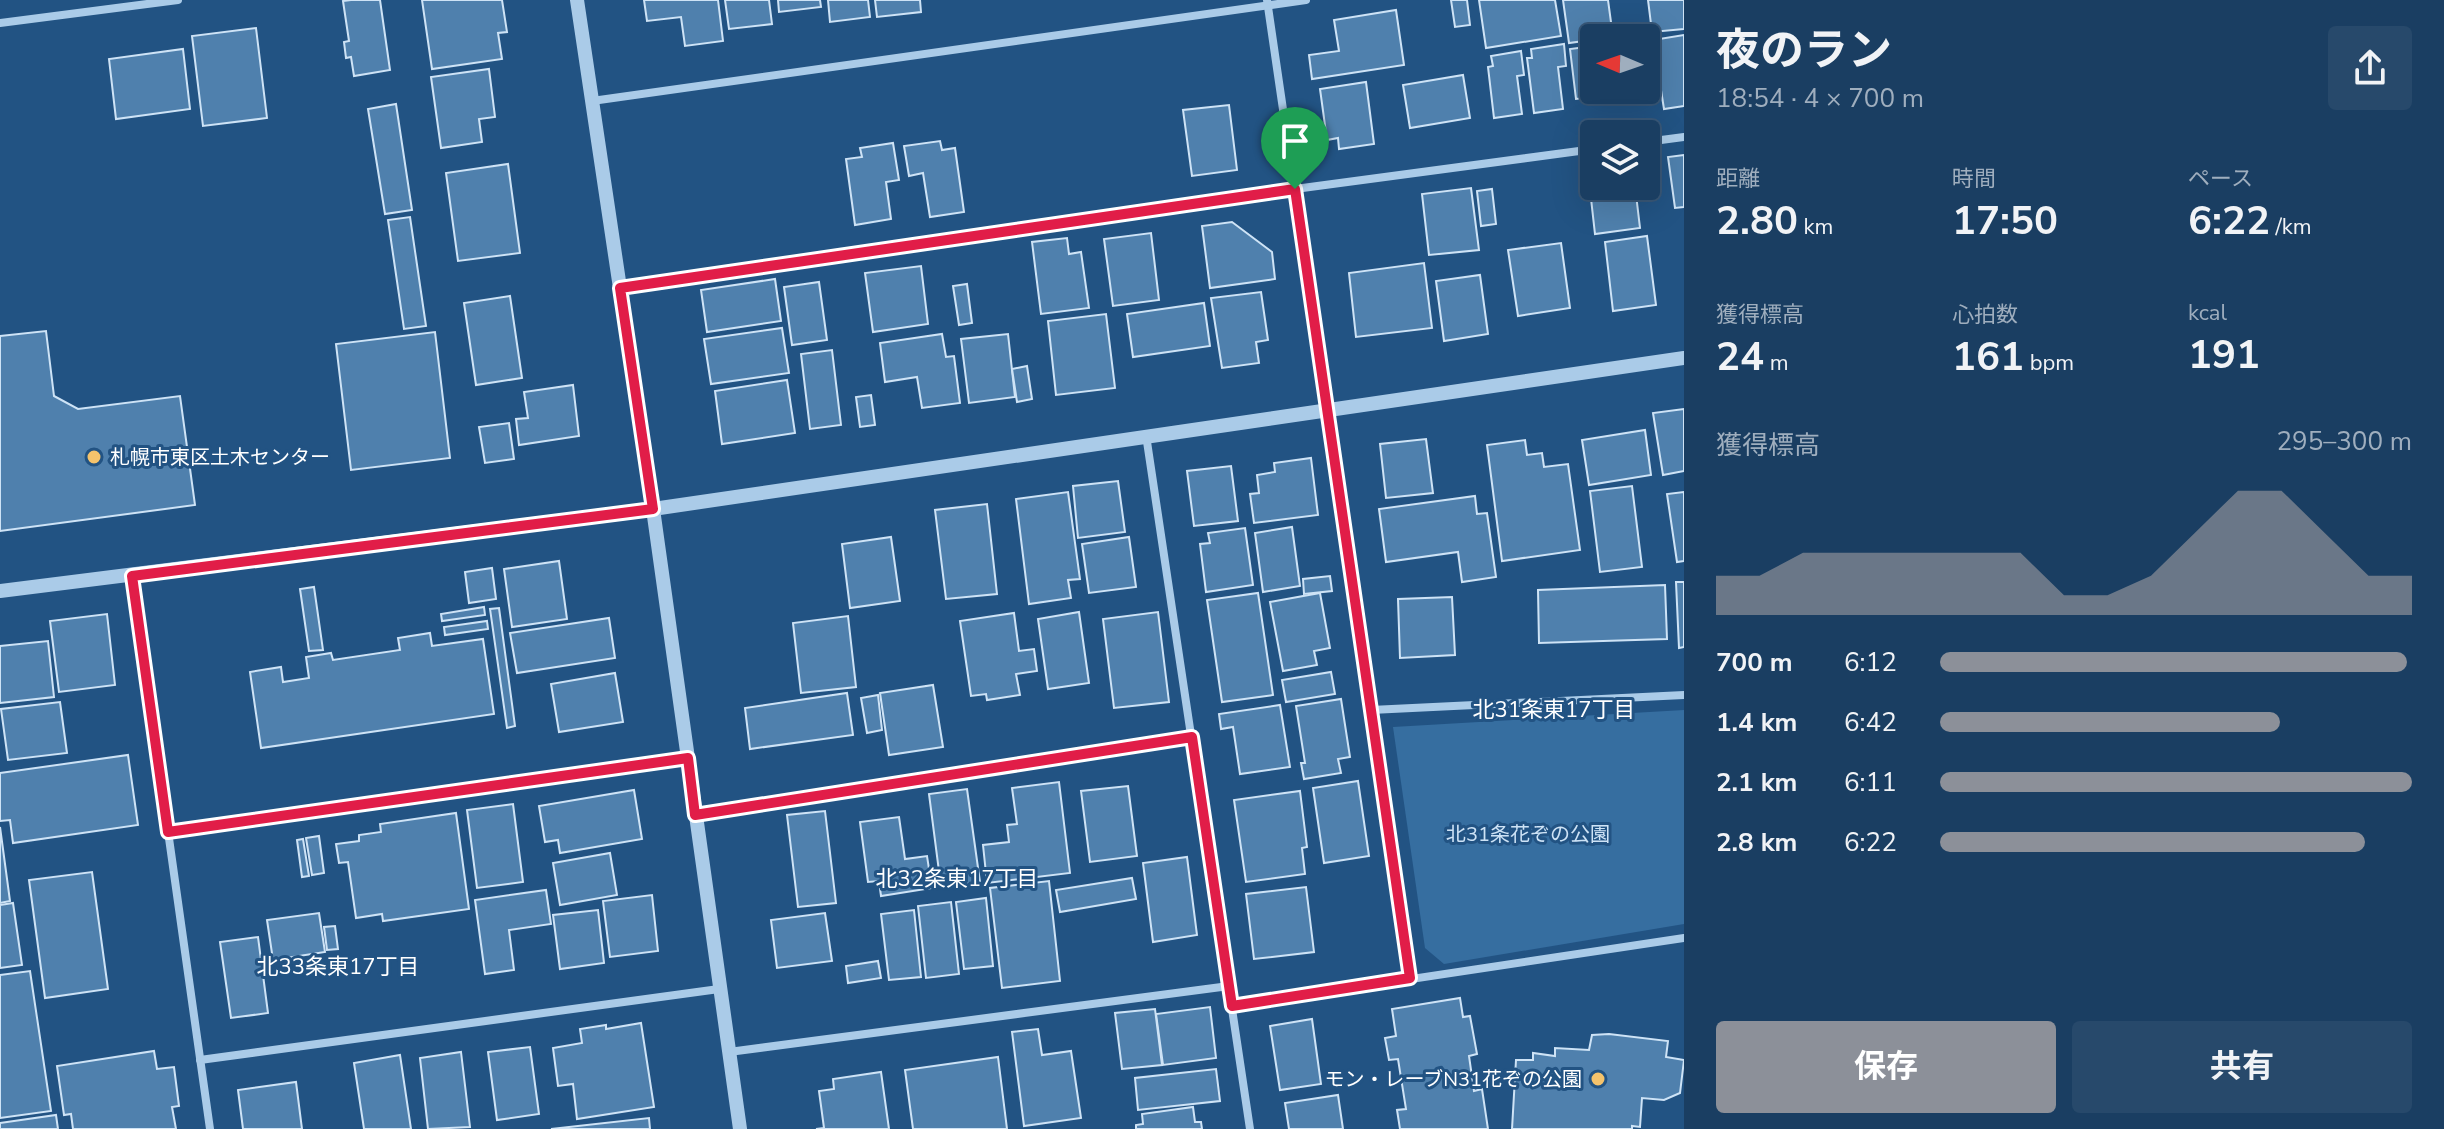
<!DOCTYPE html>
<html lang="ja">
<head>
<meta charset="utf-8">
<style>
  body { margin:0; font-family:"Nunito Sans","Noto Sans JP",sans-serif; background:#27496b; color:#f1f3f6; height:100vh; display:flex; flex-direction:column; font-size:30px; white-space:nowrap }
  * { box-sizing:border-box; margin:0 }
  p { font-size:26px; color:#9faebe }
  .icon { flex:none; width:44px; height:44px; fill:none; stroke:currentColor; stroke-width:2; stroke-linecap:round; stroke-linejoin:round }
  .map { position:relative; flex:1; overflow:hidden }
  .side { display:flex; flex-direction:column; background:#1a3e62; width:760px }
  .side>* { flex:none }
  .needle { width:52px; rotate:272deg }
  .tools { position:absolute; left:1580px; top:24px; display:grid; gap:16px }
  .tools a { display:grid; place-items:center; width:80px; height:80px; border-radius:8px; background:#1a3e62; box-shadow:0 8px 32px #0002,0 0 0 2px #385777; font-size:40px }
  .pin { position:absolute; display:grid; place-items:center; width:68px; height:68px; color:#fff; margin:-82px -34px; border-radius:50% 50% 50% 0; rotate:-45deg; box-shadow:0 0 8px #0007 }
  .pin .icon { rotate:45deg }
  .round { display:grid; place-items:center; flex:none; width:84px; height:84px; border-radius:8px; background:#27496b }
  .overview { display:flex; align-items:center; justify-content:space-between; height:136px; padding:0 32px }
  h1 { font-size:44px; font-weight:700; line-height:60px }
  .metrics { display:grid; grid-template-columns:repeat(3,1fr); gap:12px; height:136px; padding:8px 32px }
  .metrics div { display:grid; align-content:center }
  .metrics b { font-size:40px; font-weight:700 }
  .metrics small { font-size:22px; font-weight:400 }
  .metrics p { font-size:22px }
  .chart { height:224px; padding:16px 32px }
  .chart p { display:flex; justify-content:space-between }
  .chart svg { width:100%; height:144px; margin-top:8px; fill:#8c9099; opacity:.7 }
  .button { display:flex; gap:16px; margin-top:auto; padding:16px 32px }
  .button a { flex:1; height:92px; border-radius:8px; background:#8c9099; color:#fff; font-size:32px; font-weight:700; line-height:92px; text-align:center }
  .button a+a { background:#27496b; color:#f1f3f6 }
  ul { padding:0 32px; list-style:none; font-size:26px }
  li { display:grid; grid-template-columns:128px 96px 1fr; align-items:center; height:60px }
  li i { height:20px; border-radius:10px; background:#8c9099 }
  main { display:flex; flex:1; min-height:0 }
  .map>svg:first-child { display:block }
</style>
</head>
<body>
<main>
<div class="map">
<svg width="1684" height="1129" viewBox="0 0 1684 1129">
  <rect width="100%" height="100%" fill="#225383"/>
  <path fill="#366ea0" d="M1684,710V924L1444,964L1425,948L1393,727Z"/>
  <g fill="#4f80ad" stroke="#cee3f6" stroke-width="2">
    <path d="M351,0H380L390,70L354,76L351,57L346,58L344,42L349,41L343,1Z"/>
    <path d="M422,0H502L507,32L498,33L502,59L432,69Z"/>
    <path d="M644,0H718L723,41L685,46L681,17L647,21Z"/>
    <path d="M725,0H769L772,24L729,29Z"/>
    <path d="M778,0H820L821,7L779,12Z"/>
    <path d="M828,0H868L870,17L830,22Z"/>
    <path d="M875,0H920L921,12L877,17Z"/>
    <path d="M1451,0H1467L1470,25L1455,27Z"/>
    <path d="M1479,0H1555L1561,36L1486,48Z"/>
    <path d="M1563,0H1608L1613,37L1569,43Z"/>
    <path d="M1648,0H1684V29L1652,32Z"/>
    <path d="M1396,10L1404,65L1312,79L1309,55L1339,51L1334,20Z"/>
    <path d="M256,28L267,118L203,126L192,36Z"/>
    <path d="M1684,35V106L1664,109L1653,40Z"/>
    <path d="M1564,44L1566,66L1558,67L1563,109L1534,113L1527,58H1532L1531,49Z"/>
    <path d="M1594,46V90H1646V73L1648,91L1576,99L1570,49Z"/>
    <path d="M183,49L190,109L116,119L109,59Z"/>
    <path d="M1521,51L1524,75L1517,76L1522,114L1494,118L1488,67L1493,66L1491,56Z"/>
    <path d="M489,69L495,117L479,119L482,142L441,148L431,77Z"/>
    <path d="M1463,75L1470,118L1410,128L1403,85Z"/>
    <path d="M1366,82L1374,144L1339,149L1338,138L1327,140L1320,89Z"/>
    <path d="M396,104L412,210L385,214L368,109Z"/>
    <path d="M1229,105L1237,170L1192,176L1183,110Z"/>
    <path d="M940,141L942,150L955,148L964,212L930,217L923,173L909,176L904,146Z"/>
    <path d="M893,143L899,180L886,182L891,219L855,225L846,159L862,157L860,148Z"/>
    <path d="M1684,155V207L1675,208L1668,157Z"/>
    <path d="M1594,162V186H1635L1640,228L1595,234L1587,163Z"/>
    <path d="M508,164L520,253L458,261L446,173Z"/>
    <path d="M1471,188L1479,250L1429,255L1422,194Z"/>
    <path d="M1492,189L1496,224L1481,226L1477,191Z"/>
    <path d="M410,217L426,326L404,329L388,220Z"/>
    <path d="M1232,222L1272,252L1275,279L1210,288L1202,226Z"/>
    <path d="M1151,233L1159,300L1113,306L1104,239Z"/>
    <path d="M1647,236L1656,305L1613,311L1605,242Z"/>
    <path d="M1067,238L1069,254L1081,252L1089,308L1041,314L1032,242Z"/>
    <path d="M1561,243L1570,308L1518,316L1508,250Z"/>
    <path d="M1424,263L1432,328L1356,337L1349,273Z"/>
    <path d="M921,266L928,324L873,332L865,273Z"/>
    <path d="M1480,275L1488,334L1444,341L1436,281Z"/>
    <path d="M775,279L781,321L707,332L701,290Z"/>
    <path d="M819,282L827,340L792,345L784,287Z"/>
    <path d="M967,284L972,323L959,325L953,286Z"/>
    <path d="M1261,292L1268,340L1256,342L1259,363L1222,368L1211,298Z"/>
    <path d="M510,296L522,378L476,385L464,303Z"/>
    <path d="M1204,303L1210,346L1133,357L1127,314Z"/>
    <path d="M1106,314L1115,388L1056,395L1048,321Z"/>
    <path d="M782,328L789,373L711,384L704,339Z"/>
    <path d="M46,331L54,396L78,409L180,396L195,505L0,531V336Z"/>
    <path d="M435,332L450,458L351,470L336,344Z"/>
    <path d="M942,334L946,357L954,356L960,403L922,408L917,377L885,382L880,343Z"/>
    <path d="M1008,334L1015,397L969,403L961,339Z"/>
    <path d="M832,350L841,425L810,429L801,354Z"/>
    <path d="M1027,366L1032,399L1017,402L1012,369Z"/>
    <path d="M787,380L795,433L722,444L715,391Z"/>
    <path d="M573,385L579,436L519,445L516,419L528,418L524,392Z"/>
    <path d="M871,395L875,425L860,427L856,397Z"/>
    <path d="M1684,409V471L1663,475L1653,413Z"/>
    <path d="M509,423L514,459L485,463L479,427Z"/>
    <path d="M1645,430L1651,475L1589,485L1582,440Z"/>
    <path d="M1426,439L1433,493L1386,498L1380,444Z"/>
    <path d="M1525,440L1527,455L1542,453L1544,467L1568,464L1580,550L1502,561L1487,445Z"/>
    <path d="M1311,458L1318,515L1254,523L1250,494L1259,493L1257,475L1275,472L1274,463Z"/>
    <path d="M1231,466L1238,521L1194,526L1187,471Z"/>
    <path d="M1118,481L1125,532L1078,538L1073,486Z"/>
    <path d="M1632,486L1642,567L1600,572L1590,491Z"/>
    <path d="M1068,492L1080,579L1068,580L1071,598L1029,604L1016,499Z"/>
    <path d="M1684,492V561L1677,562L1667,494Z"/>
    <path d="M1475,496L1477,514L1487,513L1496,577L1462,582L1458,552L1386,562L1379,509Z"/>
    <path d="M987,504L997,594L946,599L935,510Z"/>
    <path d="M1292,527L1300,586L1263,592L1255,533Z"/>
    <path d="M1245,528L1253,585L1206,592L1200,544L1210,543L1208,533Z"/>
    <path d="M891,537L900,601L850,608L842,544Z"/>
    <path d="M1129,537L1136,587L1089,593L1082,544Z"/>
    <path d="M559,561L567,619L512,627L504,569Z"/>
    <path d="M492,568L496,599L469,603L465,572Z"/>
    <path d="M1330,576L1332,591L1304,594L1303,579Z"/>
    <path d="M1676,582H1684V647L1679,648Z"/>
    <path d="M1665,585L1667,639L1539,643L1538,590Z"/>
    <path d="M314,587L323,650L309,651L300,589Z"/>
    <path d="M1258,593L1273,695L1222,702L1207,600Z"/>
    <path d="M1320,593L1330,648L1314,651L1317,665L1283,671L1270,602Z"/>
    <path d="M1452,597L1455,655L1400,658L1398,599Z"/>
    <path d="M484,607L485,615L442,621L441,614Z"/>
    <path d="M499,608L515,726L507,728L490,609Z"/>
    <path d="M1079,612L1089,683L1048,689L1038,619Z"/>
    <path d="M1158,612L1169,702L1114,708L1103,619Z"/>
    <path d="M1014,613L1019,651L1034,649L1037,671L1016,674L1020,695L987,700L986,694L971,696L960,621Z"/>
    <path d="M107,614L115,685L59,692L50,621Z"/>
    <path d="M848,616L856,687L801,693L793,623Z"/>
    <path d="M609,618L615,658L517,673L510,633Z"/>
    <path d="M487,621L488,629L445,635L444,627Z"/>
    <path d="M430,633L432,646L483,639L494,714L261,748L250,672L281,667L283,682L309,678L306,657L331,653L333,660L400,650L398,638Z"/>
    <path d="M48,641L54,697L0,703V646Z"/>
    <path d="M1331,672L1335,694L1286,702L1282,680Z"/>
    <path d="M615,673L623,722L559,732L551,684Z"/>
    <path d="M933,685L943,747L889,755L880,693Z"/>
    <path d="M847,693L853,735L750,749L745,708Z"/>
    <path d="M878,695L882,730L867,733L861,698Z"/>
    <path d="M1341,699L1350,757L1338,759L1341,773L1304,779L1301,763H1305L1296,706Z"/>
    <path d="M60,702L67,753L8,760L1,709Z"/>
    <path d="M1280,705L1290,767L1240,774L1233,727L1221,729L1219,714Z"/>
    <path d="M128,755L138,825L13,843L10,820L0,821V773Z"/>
    <path d="M1358,781L1369,856L1324,863L1313,788Z"/>
    <path d="M1059,782L1070,873L987,883L983,845L1009,842L1007,825L1017,824L1012,788Z"/>
    <path d="M1128,786L1137,856L1090,862L1081,791Z"/>
    <path d="M967,789L980,882L941,887L929,794Z"/>
    <path d="M634,790L642,839L560,853L558,840L545,842L539,806Z"/>
    <path d="M1300,791L1307,847L1302,848L1305,874L1246,882L1234,800Z"/>
    <path d="M513,804L523,882L477,888L467,810Z"/>
    <path d="M825,811L836,903L798,907L787,815Z"/>
    <path d="M456,813L469,909L383,921L382,914L356,918L348,862L339,863L336,844L359,841V835L381,832L380,824Z"/>
    <path d="M899,817L905,859L927,856L932,888L881,896L879,881L868,882L860,822Z"/>
    <path d="M0,827L10,901L0,903Z"/>
    <path d="M319,836L324,873L312,875L306,838Z"/>
    <path d="M303,839L309,876L302,877L297,840Z"/>
    <path d="M610,853L617,895L560,905L553,863Z"/>
    <path d="M1187,857L1197,935L1153,942L1143,863Z"/>
    <path d="M92,872L108,989L45,998L29,880Z"/>
    <path d="M1132,878L1136,899L1060,912L1056,890Z"/>
    <path d="M1049,881L1060,981L1002,988L990,888Z"/>
    <path d="M1306,887L1314,952L1254,959L1246,894Z"/>
    <path d="M546,890L551,924L509,930L514,970L485,974L475,900Z"/>
    <path d="M652,895L658,951L610,957L603,901Z"/>
    <path d="M986,898L993,966L964,969L956,902Z"/>
    <path d="M951,902L959,974L926,978L918,906Z"/>
    <path d="M13,903L22,965L0,968V905Z"/>
    <path d="M598,910L604,963L560,969L553,915Z"/>
    <path d="M914,910L921,977L889,980L881,914Z"/>
    <path d="M319,913L325,952L273,960L267,920Z"/>
    <path d="M825,913L832,961L777,968L771,920Z"/>
    <path d="M335,926L338,949L327,950L324,927Z"/>
    <path d="M258,937L268,1013L231,1018L220,942Z"/>
    <path d="M878,961L881,978L848,983L846,966Z"/>
    <path d="M30,971L51,1111L0,1118V975Z"/>
    <path d="M1460,998L1463,1017L1470,1016L1477,1054L1469,1056L1474,1091L1482,1089L1488,1129H1400L1397,1110L1406,1109L1398,1059L1389,1060L1385,1038L1396,1036L1392,1009Z"/>
    <path d="M1210,1007L1216,1058L1163,1065L1156,1014Z"/>
    <path d="M1155,1009L1162,1065L1122,1069L1115,1013Z"/>
    <path d="M1312,1019L1321,1084L1280,1090L1270,1026Z"/>
    <path d="M641,1023L654,1107L577,1119L573,1084L558,1086L553,1048L582,1043L580,1029L606,1025V1029Z"/>
    <path d="M1038,1029L1042,1055L1071,1051L1081,1118L1024,1126L1012,1032Z"/>
    <path d="M1609,1034L1668,1041L1666,1057L1684,1060L1680,1093L1664,1100L1642,1098L1640,1127L1632,1126V1129H1512L1516,1060H1533V1053L1555,1056V1048L1589,1050L1592,1035Z"/>
    <path d="M530,1047L539,1114L497,1120L488,1052Z"/>
    <path d="M154,1051L157,1069L174,1067L179,1106L172,1107L176,1129H73L71,1114L64,1115L57,1066Z"/>
    <path d="M461,1052L470,1127L428,1129L420,1058Z"/>
    <path d="M400,1055L411,1129H364L354,1063Z"/>
    <path d="M998,1057L1007,1129H913L905,1070Z"/>
    <path d="M1216,1069L1220,1101L1138,1110L1135,1078Z"/>
    <path d="M881,1072L889,1129H816L824,1128L819,1091L834,1089L833,1079Z"/>
    <path d="M296,1082L302,1129H243L238,1090Z"/>
    <path d="M1338,1095L1343,1129H1289L1285,1103Z"/>
    <path d="M1193,1107L1195,1122H1201L1202,1129H1136V1125L1143,1124L1142,1114Z"/>
    <path d="M56,1115L58,1129H0V1123Z"/>
    <path d="M649,1118L650,1129H551Z"/>
  </g>
  <g fill="none" stroke-linecap="round" stroke-linejoin="round">
    <g stroke="#aacbe8" stroke-width="8">
      <path d="M1267,0L1410,978"/>
      <path d="M0,23L178,0"/>
      <path d="M592,101L1306,0"/>
      <path d="M1646,142L1684,137"/>
      <path d="M620,288L1295,189L1594,149"/>
      <path d="M1146,435L1250,1129"/>
      <path d="M132,576L210,1129"/>
      <path d="M1371,710L1684,695"/>
      <path d="M695,815L1192,737"/>
      <path d="M168,832L688,758"/>
      <path d="M1232,1006L1684,938"/>
      <path d="M729,1052L1229,986"/>
      <path d="M200,1060L719,989"/>
    </g>
    <g stroke="#aacbe8" stroke-width="14">
      <path d="M577,0L653,509L740,1129"/>
      <path d="M0,591L653,509L1684,358"/>
    </g>
  </g>
  <g fill="none" stroke-linecap="round" stroke-linejoin="round">
    <g stroke="#fff" stroke-width="16">
      <path id="route" d="M1295,189L1410,978L1232,1006L1192,737L695,815L688,758L168,832L132,576L653,509L620,288Z"/>
    </g>
    <use href="#route" stroke="#e11d48" stroke-width="10"/>
  </g>
  <g fill="#f4c36c" stroke="#225383" stroke-width="3">
    <circle cx="94" cy="457" r="8"/>
    <circle cx="1598" cy="1079" r="8"/>
  </g>
  <g text-anchor="middle" stroke-width="6" stroke-linejoin="round" paint-order="stroke">
    <g font-size="20" fill="#fff" stroke="#225383" text-anchor="start">
      <text x="110" y="464">札幌市東区土木センター</text>
      <text x="1582" y="1086" text-anchor="end">モン・レーブN31花ぞの公園</text>
    </g>
    <g font-size="20" fill="#cee3f6" stroke="#225383">
      <text x="1528" y="841">北31条花ぞの公園</text>
    </g>
    <g font-size="22" fill="#fff" stroke="#225383">
      <text x="1554" y="717">北31条東17丁目</text>
      <text x="957" y="886">北32条東17丁目</text>
      <text x="338" y="974">北33条東17丁目</text>
    </g>
  </g>
</svg>
<div class="tools">
<a><svg class="needle" viewBox="-14 -14 28 28"><path d="M0-13l5 13h-10z" fill="#e53935"/><path d="M0 13l5-13h-10z" fill="#9faebe"/></svg></a>
<a><svg class="icon" aria-label="layers" viewBox="0 0 24 24"><path d="M12 4l9 5-9 5-9-5zM3 14l9 5 9-5"/></svg></a>
</div>
<div class="pin" style="left:1295px;top:189px;background:#1e9e55"><svg class="icon" aria-label="arrive" viewBox="0 0 24 24"><path d="M6 21V4h12l-3 4 3 4H6"/></svg></div>
</div>
<section class="side">
<div class="overview"><div><h1>夜のラン</h1><p>18:54 · 4 × 700 m</p></div><a class="round"><svg class="icon" aria-label="share" viewBox="0 0 24 24"><path d="M12 15V3M7 8l5-5 5 5M5 13v7h14v-7"/></svg></a></div>
<div class="metrics">
<div><p>距離</p><b>2.80<small> km</small></b></div>
<div><p>時間</p><b>17:50</b></div>
<div><p>ペース</p><b>6:22<small> /km</small></b></div>
</div>
<div class="metrics">
<div><p>獲得標高</p><b>24<small> m</small></b></div>
<div><p>心拍数</p><b>161<small> bpm</small></b></div>
<div><p>kcal</p><b>191</b></div>
</div>
<div class="chart"><p><span>獲得標高</span>295–300 m</p>
<svg viewBox="0 0 160 44" preserveAspectRatio="none"><path d="M0 44V32L10 32L20 25L30 25L40 25L50 25L60 25L70 25L80 38L90 38L100 32L110 19L120 6L130 6L140 19L150 32L160 32V44z"/></svg>
</div>
<ul>
<li><b>700 m</b>6:12<i style="width:99%"></i></li>
<li><b>1.4 km</b>6:42<i style="width:72%"></i></li>
<li><b>2.1 km</b>6:11<i style="width:100%"></i></li>
<li><b>2.8 km</b>6:22<i style="width:90%"></i></li>
</ul>
<div class="button"><a>保存</a><a>共有</a></div>
</section>
</main>
</body>
</html>
